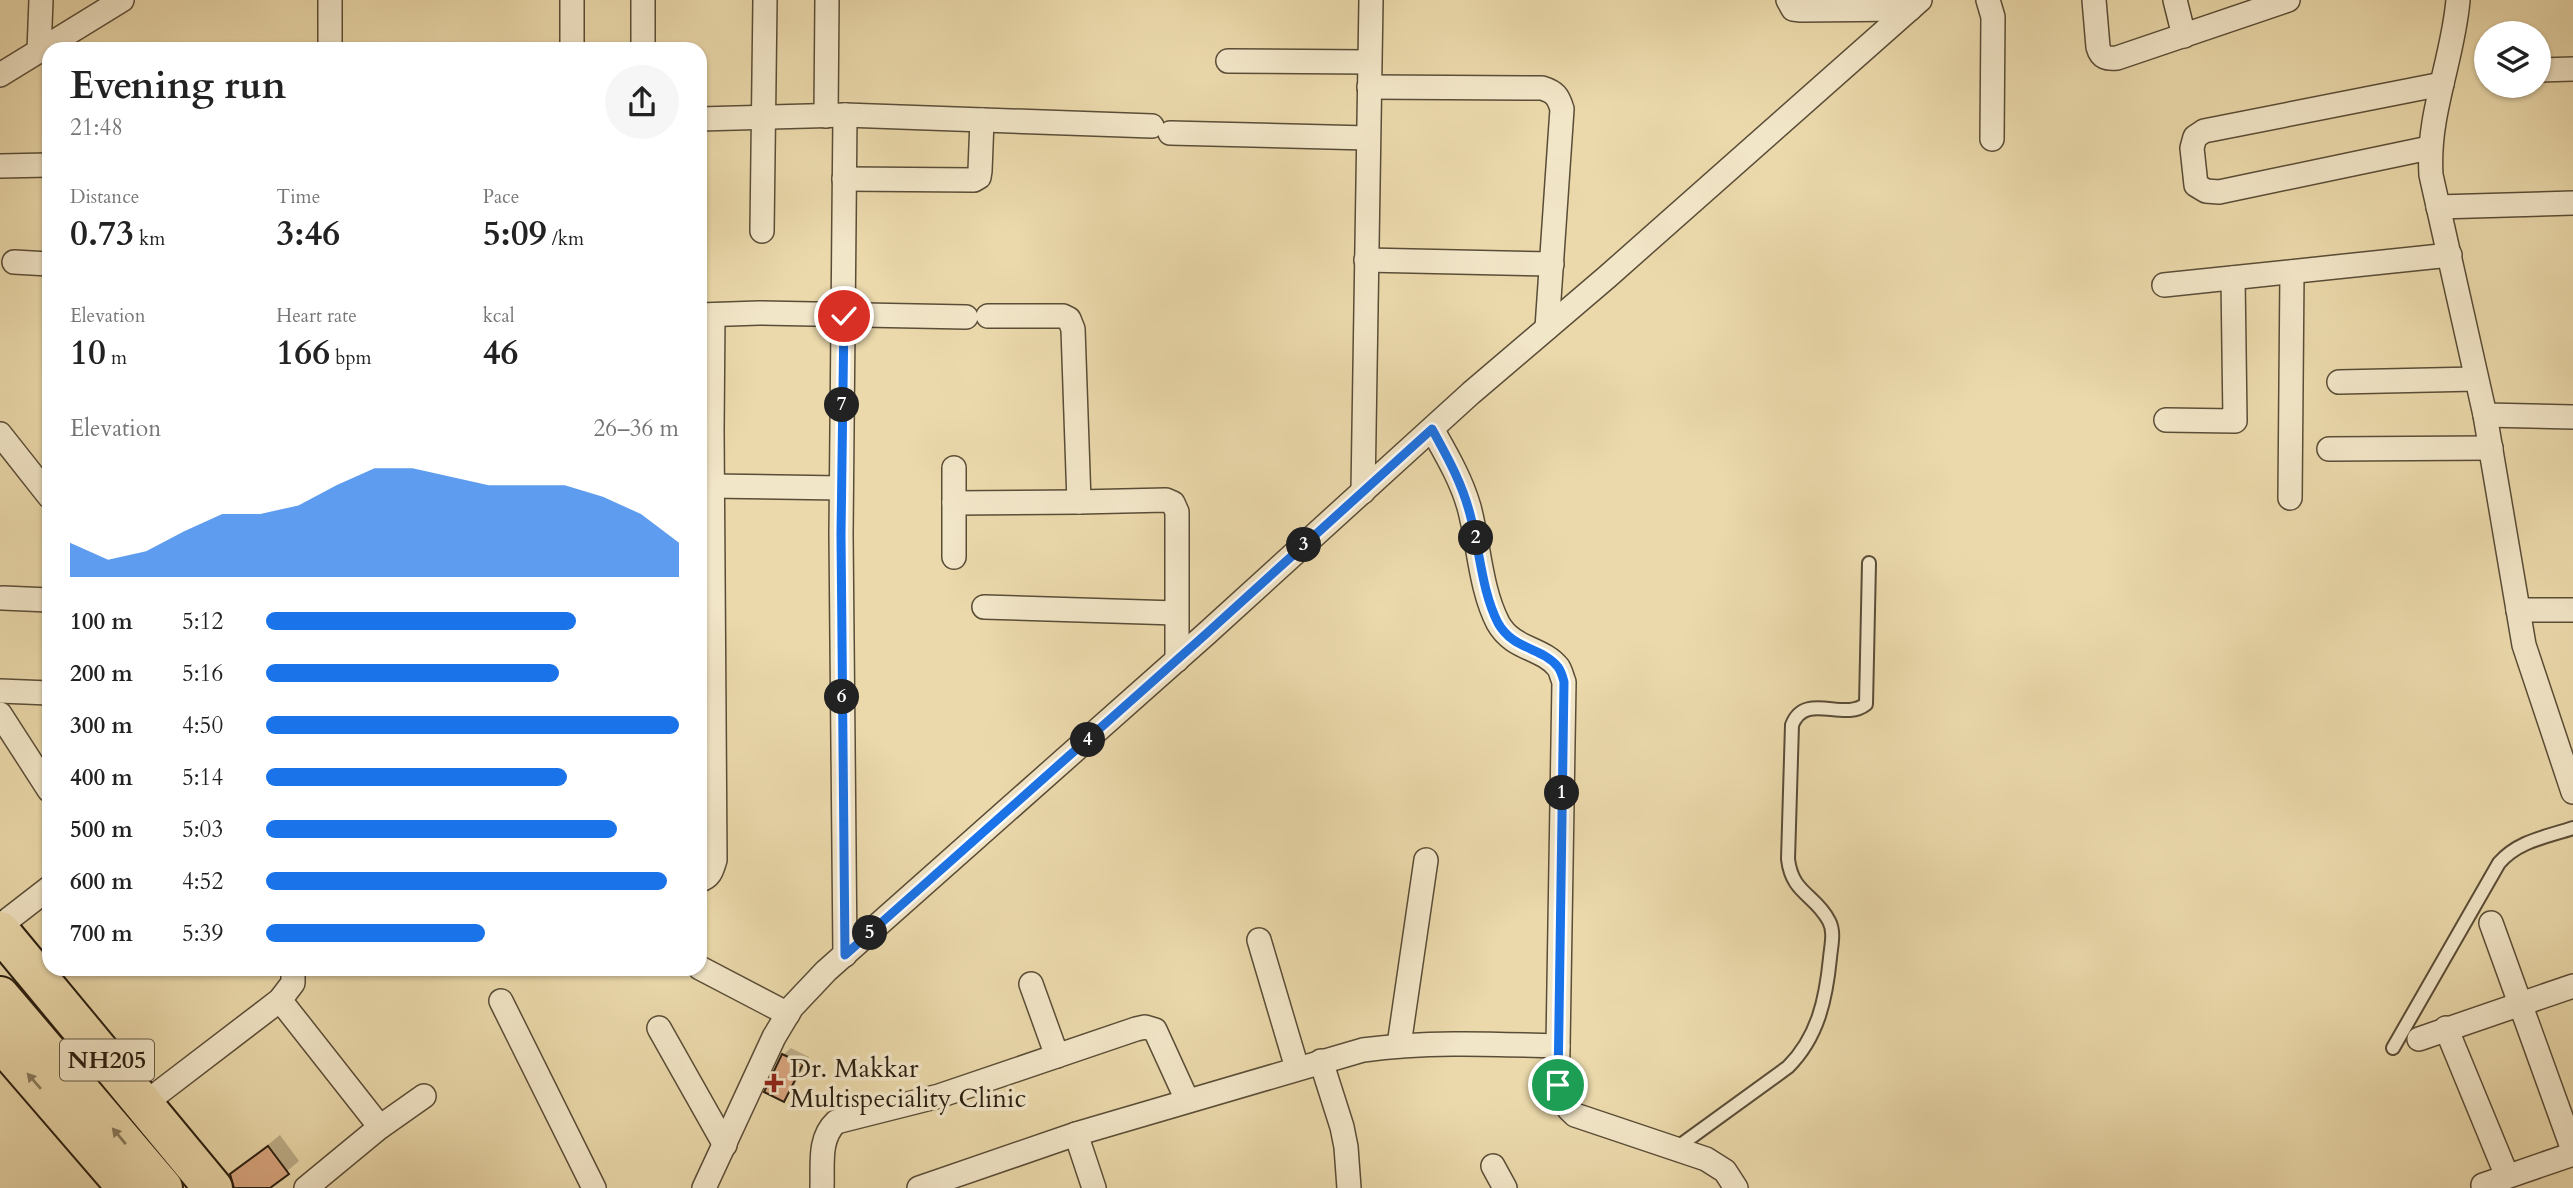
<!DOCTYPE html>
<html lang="en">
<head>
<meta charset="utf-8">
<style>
  body { margin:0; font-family:Cardo,serif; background:#f6f6f6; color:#222; height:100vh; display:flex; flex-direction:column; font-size:26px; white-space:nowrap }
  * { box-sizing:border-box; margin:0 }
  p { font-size:23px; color:#767676 }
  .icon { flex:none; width:38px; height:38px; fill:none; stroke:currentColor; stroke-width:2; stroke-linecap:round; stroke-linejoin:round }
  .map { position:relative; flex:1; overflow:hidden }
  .side { position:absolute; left:42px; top:42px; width:665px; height:934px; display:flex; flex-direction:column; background:#fff; border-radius:21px; box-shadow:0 2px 5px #0004 }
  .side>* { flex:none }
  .tools { position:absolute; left:2474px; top:21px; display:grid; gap:14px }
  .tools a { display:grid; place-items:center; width:77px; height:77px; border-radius:50%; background:#fff; box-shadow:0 2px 5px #0004; font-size:35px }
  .pin { position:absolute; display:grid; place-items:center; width:60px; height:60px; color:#fff; margin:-30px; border:4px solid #fff; border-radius:50%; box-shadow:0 2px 7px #0007 }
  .km { position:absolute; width:35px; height:35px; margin:-18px; border-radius:50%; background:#222; color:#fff; font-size:19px; line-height:35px; text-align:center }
  .round { display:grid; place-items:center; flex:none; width:74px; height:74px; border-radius:37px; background:#f6f6f6 }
  .overview { display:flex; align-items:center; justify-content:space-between; height:119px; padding:0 28px }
  h1 { font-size:38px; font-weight:700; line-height:52px }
  .figures { display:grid; grid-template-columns:repeat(3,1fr); gap:10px; height:119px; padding:7px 28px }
  .figures div { display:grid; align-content:center }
  .figures b { font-size:35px; font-weight:700 }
  .figures small { font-size:19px; font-weight:400 }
  .figures p { font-size:19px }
  .chart { height:196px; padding:14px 28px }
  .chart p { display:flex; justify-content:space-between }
  .chart svg { width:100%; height:126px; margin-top:7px; fill:#1a73e8; opacity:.7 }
  ul { padding:0 28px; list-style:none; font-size:23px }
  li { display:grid; grid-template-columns:112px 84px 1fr; align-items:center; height:52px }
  li i { height:18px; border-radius:9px; background:#1a73e8 }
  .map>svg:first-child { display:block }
</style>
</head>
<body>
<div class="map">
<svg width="2573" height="1188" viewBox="0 0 2573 1188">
  <rect width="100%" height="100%" fill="#ebd9ab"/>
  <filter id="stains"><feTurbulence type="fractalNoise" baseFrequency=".00286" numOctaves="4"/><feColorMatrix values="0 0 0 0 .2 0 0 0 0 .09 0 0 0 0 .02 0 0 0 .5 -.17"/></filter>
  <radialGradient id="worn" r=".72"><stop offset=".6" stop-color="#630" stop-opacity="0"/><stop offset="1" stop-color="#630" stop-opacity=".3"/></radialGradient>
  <g fill="#0003">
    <path d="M791,1048L809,1057L791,1092L783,1100V1055Z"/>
    <path d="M280,1135L299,1161L267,1188H236L232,1174Z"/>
  </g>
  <g fill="#daa780" stroke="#291e10" stroke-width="2">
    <path d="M782,1054L803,1064L784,1102L764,1092Z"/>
    <path d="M268,1146L289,1174L270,1188H234L230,1174Z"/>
  </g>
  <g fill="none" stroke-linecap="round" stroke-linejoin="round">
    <g stroke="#5a4d37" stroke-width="16">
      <g id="service">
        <path d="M2393,1048L2499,863C2518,841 2546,837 2573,828"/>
        <path d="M1675,1149L1788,1067C1818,1037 1826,999 1830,958C1831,946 1835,932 1829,921C1815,894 1792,894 1788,859L1792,725C1805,691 1844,722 1866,704L1869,563"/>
      </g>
    </g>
    <g stroke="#5a4d37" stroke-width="26">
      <g id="minor">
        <path d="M643,0V49"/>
        <path d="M1788,0L1793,9L1801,10L1910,9"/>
        <path d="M1988,0L1993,17L1992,139"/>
        <path d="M2094,0L2098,47C2101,58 2107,59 2117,58L2288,0"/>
        <path d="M2175,0L2184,36"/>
        <path d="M2458,0C2453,60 2427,114 2431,175L2485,415L2524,645L2573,792"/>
        <path d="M330,49V0"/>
        <path d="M572,49V0"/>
        <path d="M39,51L41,0"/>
        <path d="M1228,61L1369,62"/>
        <path d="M2539,70L2573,69"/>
        <path d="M0,75L122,0"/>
        <path d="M1369,87L1542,88C1555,92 1558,96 1562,109L1547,328"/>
        <path d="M826,116L827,0"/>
        <path d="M700,119L845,115L1152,126"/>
        <path d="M1170,133L1368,138"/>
        <path d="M2429,148L2219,192L2206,191L2196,185L2192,148L2195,137L2204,131L2442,84"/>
        <path d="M0,166L49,165"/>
        <path d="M844,179L974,180L979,177L980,171L982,120"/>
        <path d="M2438,207L2573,203"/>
        <path d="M762,231L765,0"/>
        <path d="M1366,260L1552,264"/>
        <path d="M14,262L49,264"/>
        <path d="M2164,285L2450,255"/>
        <path d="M700,315L759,313L966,317"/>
        <path d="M988,316H1063L1069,319L1073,329L1079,502L1166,500L1173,503L1177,512V660"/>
        <path d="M2339,382L2476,379"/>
        <path d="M2485,415L2573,417"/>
        <path d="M2166,420L2235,421L2233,278"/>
        <path d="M1432,429C1446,454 1461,479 1469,507C1479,544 1480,588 1498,623C1513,650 1542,647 1558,667C1561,671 1562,678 1564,682L1558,1046C1558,1072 1553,1097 1575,1115L1706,1159L1725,1171L1736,1188"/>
        <path d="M0,434L49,496"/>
        <path d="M2329,449L2491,448"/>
        <path d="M954,468V557"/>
        <path d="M712,486L841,488"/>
        <path d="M1363,492L1371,0"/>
        <path d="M2290,498L2292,272"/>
        <path d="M954,503L1079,502"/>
        <path d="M3,598L49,600"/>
        <path d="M984,607L1176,613"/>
        <path d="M2518,610H2573"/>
        <path d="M0,691L49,693"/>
        <path d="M0,714L49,790"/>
        <path d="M700,880C711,877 712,869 715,860L712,430L713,315"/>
        <path d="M2491,923L2573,1150"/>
        <path d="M0,926L49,888"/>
        <path d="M1259,940L1297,1068"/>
        <path d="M845,955L841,534L845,115"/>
        <path d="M700,968L788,1014"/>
        <path d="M1031,984L1057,1056"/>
        <path d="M280,1000L380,1127"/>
        <path d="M501,1001L594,1188"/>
        <path d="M659,1028L725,1145"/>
        <path d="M2446,1028L2507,1176"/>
        <path d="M2419,1039L2573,986"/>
        <path d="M1399,1045L1426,860"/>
        <path d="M1321,1061L1342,1127L1346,1147L1349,1188"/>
        <path d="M144,1104L280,1000L293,983V970"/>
        <path d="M1076,1134L1094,1188"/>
        <path d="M1493,1166L1505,1188"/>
        <path d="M2483,1185L2573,1154"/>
        <path d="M306,1188L380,1127L424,1096"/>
        <path d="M704,1188L774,1037L792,1007L826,971L1206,634L1471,393L1607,277L1920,0"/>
        <path d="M822,1188C823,1165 818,1139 836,1122L939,1096L1136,1029L1145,1027L1155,1030L1187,1100"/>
        <path d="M919,1188L1076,1134L1363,1050C1428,1041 1493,1044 1558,1046"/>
      </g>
    </g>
    <g stroke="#291e10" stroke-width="42">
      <g id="trunk">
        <path d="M0,931L213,1188"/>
        <path d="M0,996L163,1188"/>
        <path d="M0,1041L127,1188"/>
      </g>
    </g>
    <use href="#service" stroke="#f2e6c8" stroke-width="12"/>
    <use href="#minor" stroke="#f2e6c8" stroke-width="23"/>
    <use href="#trunk" stroke="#ebd9ab" stroke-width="38"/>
  </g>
  <defs><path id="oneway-solid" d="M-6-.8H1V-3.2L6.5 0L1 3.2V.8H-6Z" transform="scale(1.75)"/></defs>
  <g fill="#8a7c5e">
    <use href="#oneway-solid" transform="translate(34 1081) rotate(-131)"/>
    <use href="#oneway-solid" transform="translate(119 1136) rotate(-130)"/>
  </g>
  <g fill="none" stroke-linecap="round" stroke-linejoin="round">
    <g stroke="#fff" stroke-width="14">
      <path id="route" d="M844,316L841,534L845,955L1206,634L1432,429C1448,458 1463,485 1471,518C1480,552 1482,592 1498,623C1513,650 1542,647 1558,667C1561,671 1563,678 1564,682L1558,1085"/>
    </g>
    <use href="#route" stroke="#1a73e8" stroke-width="9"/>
  </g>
  <path fill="#8f2418" stroke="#f2e6c8" stroke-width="2.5" d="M770.5 1072.5h7v7h7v7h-7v7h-7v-7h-7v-7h7z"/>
  <g text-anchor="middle" stroke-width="7" stroke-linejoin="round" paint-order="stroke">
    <rect fill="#f2e6c8" stroke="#655a47" stroke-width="2" x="60" y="1039.5" width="94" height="41" rx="5"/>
    <g font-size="24" font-weight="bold" fill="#291e10">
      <text x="107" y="1068">NH205</text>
    </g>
    <g font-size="26" fill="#291e10" stroke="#f2e6c8" text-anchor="start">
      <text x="790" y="1077">Dr. Makkar<tspan x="790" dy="30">Multispeciality Clinic</tspan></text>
    </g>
  </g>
  <rect width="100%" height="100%" filter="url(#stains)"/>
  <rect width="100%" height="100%" fill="url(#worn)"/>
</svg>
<div class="tools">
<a><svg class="icon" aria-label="layers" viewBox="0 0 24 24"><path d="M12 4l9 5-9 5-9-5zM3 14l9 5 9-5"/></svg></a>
</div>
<div class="pin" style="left:1558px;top:1085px;background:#1e9e55"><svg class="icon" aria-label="arrive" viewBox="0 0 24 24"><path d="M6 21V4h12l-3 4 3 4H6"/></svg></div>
<div class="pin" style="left:844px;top:316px;background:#d93025"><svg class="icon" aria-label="check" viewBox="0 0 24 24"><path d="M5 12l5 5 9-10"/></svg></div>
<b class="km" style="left:1562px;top:793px">1</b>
<b class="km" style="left:1476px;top:538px">2</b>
<b class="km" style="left:1304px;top:545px">3</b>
<b class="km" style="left:1088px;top:740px">4</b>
<b class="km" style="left:870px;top:933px">5</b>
<b class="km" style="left:842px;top:697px">6</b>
<b class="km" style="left:842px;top:405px">7</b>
<section class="side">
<div class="overview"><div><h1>Evening run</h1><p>21:48</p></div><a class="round"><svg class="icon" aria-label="share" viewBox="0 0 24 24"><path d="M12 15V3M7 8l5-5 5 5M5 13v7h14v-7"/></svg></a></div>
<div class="figures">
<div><p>Distance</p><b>0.73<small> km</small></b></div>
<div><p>Time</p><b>3:46</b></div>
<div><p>Pace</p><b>5:09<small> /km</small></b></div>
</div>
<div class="figures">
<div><p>Elevation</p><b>10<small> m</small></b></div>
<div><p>Heart rate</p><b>166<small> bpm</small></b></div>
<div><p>kcal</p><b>46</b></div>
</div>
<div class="chart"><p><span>Elevation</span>26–36 m</p>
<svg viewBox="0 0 160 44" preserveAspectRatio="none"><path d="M0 44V32L10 38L20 35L30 28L40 22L50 22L60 19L70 12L80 6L90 6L100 9L110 12L120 12L130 12L140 16L150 22L160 32V44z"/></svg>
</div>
<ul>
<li><b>100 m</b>5:12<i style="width:75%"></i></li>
<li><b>200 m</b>5:16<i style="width:71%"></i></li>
<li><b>300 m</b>4:50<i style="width:100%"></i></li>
<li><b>400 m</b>5:14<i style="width:73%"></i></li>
<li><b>500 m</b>5:03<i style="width:85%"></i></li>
<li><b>600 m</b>4:52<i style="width:97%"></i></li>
<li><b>700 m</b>5:39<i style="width:53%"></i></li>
</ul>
</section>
</div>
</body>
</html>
